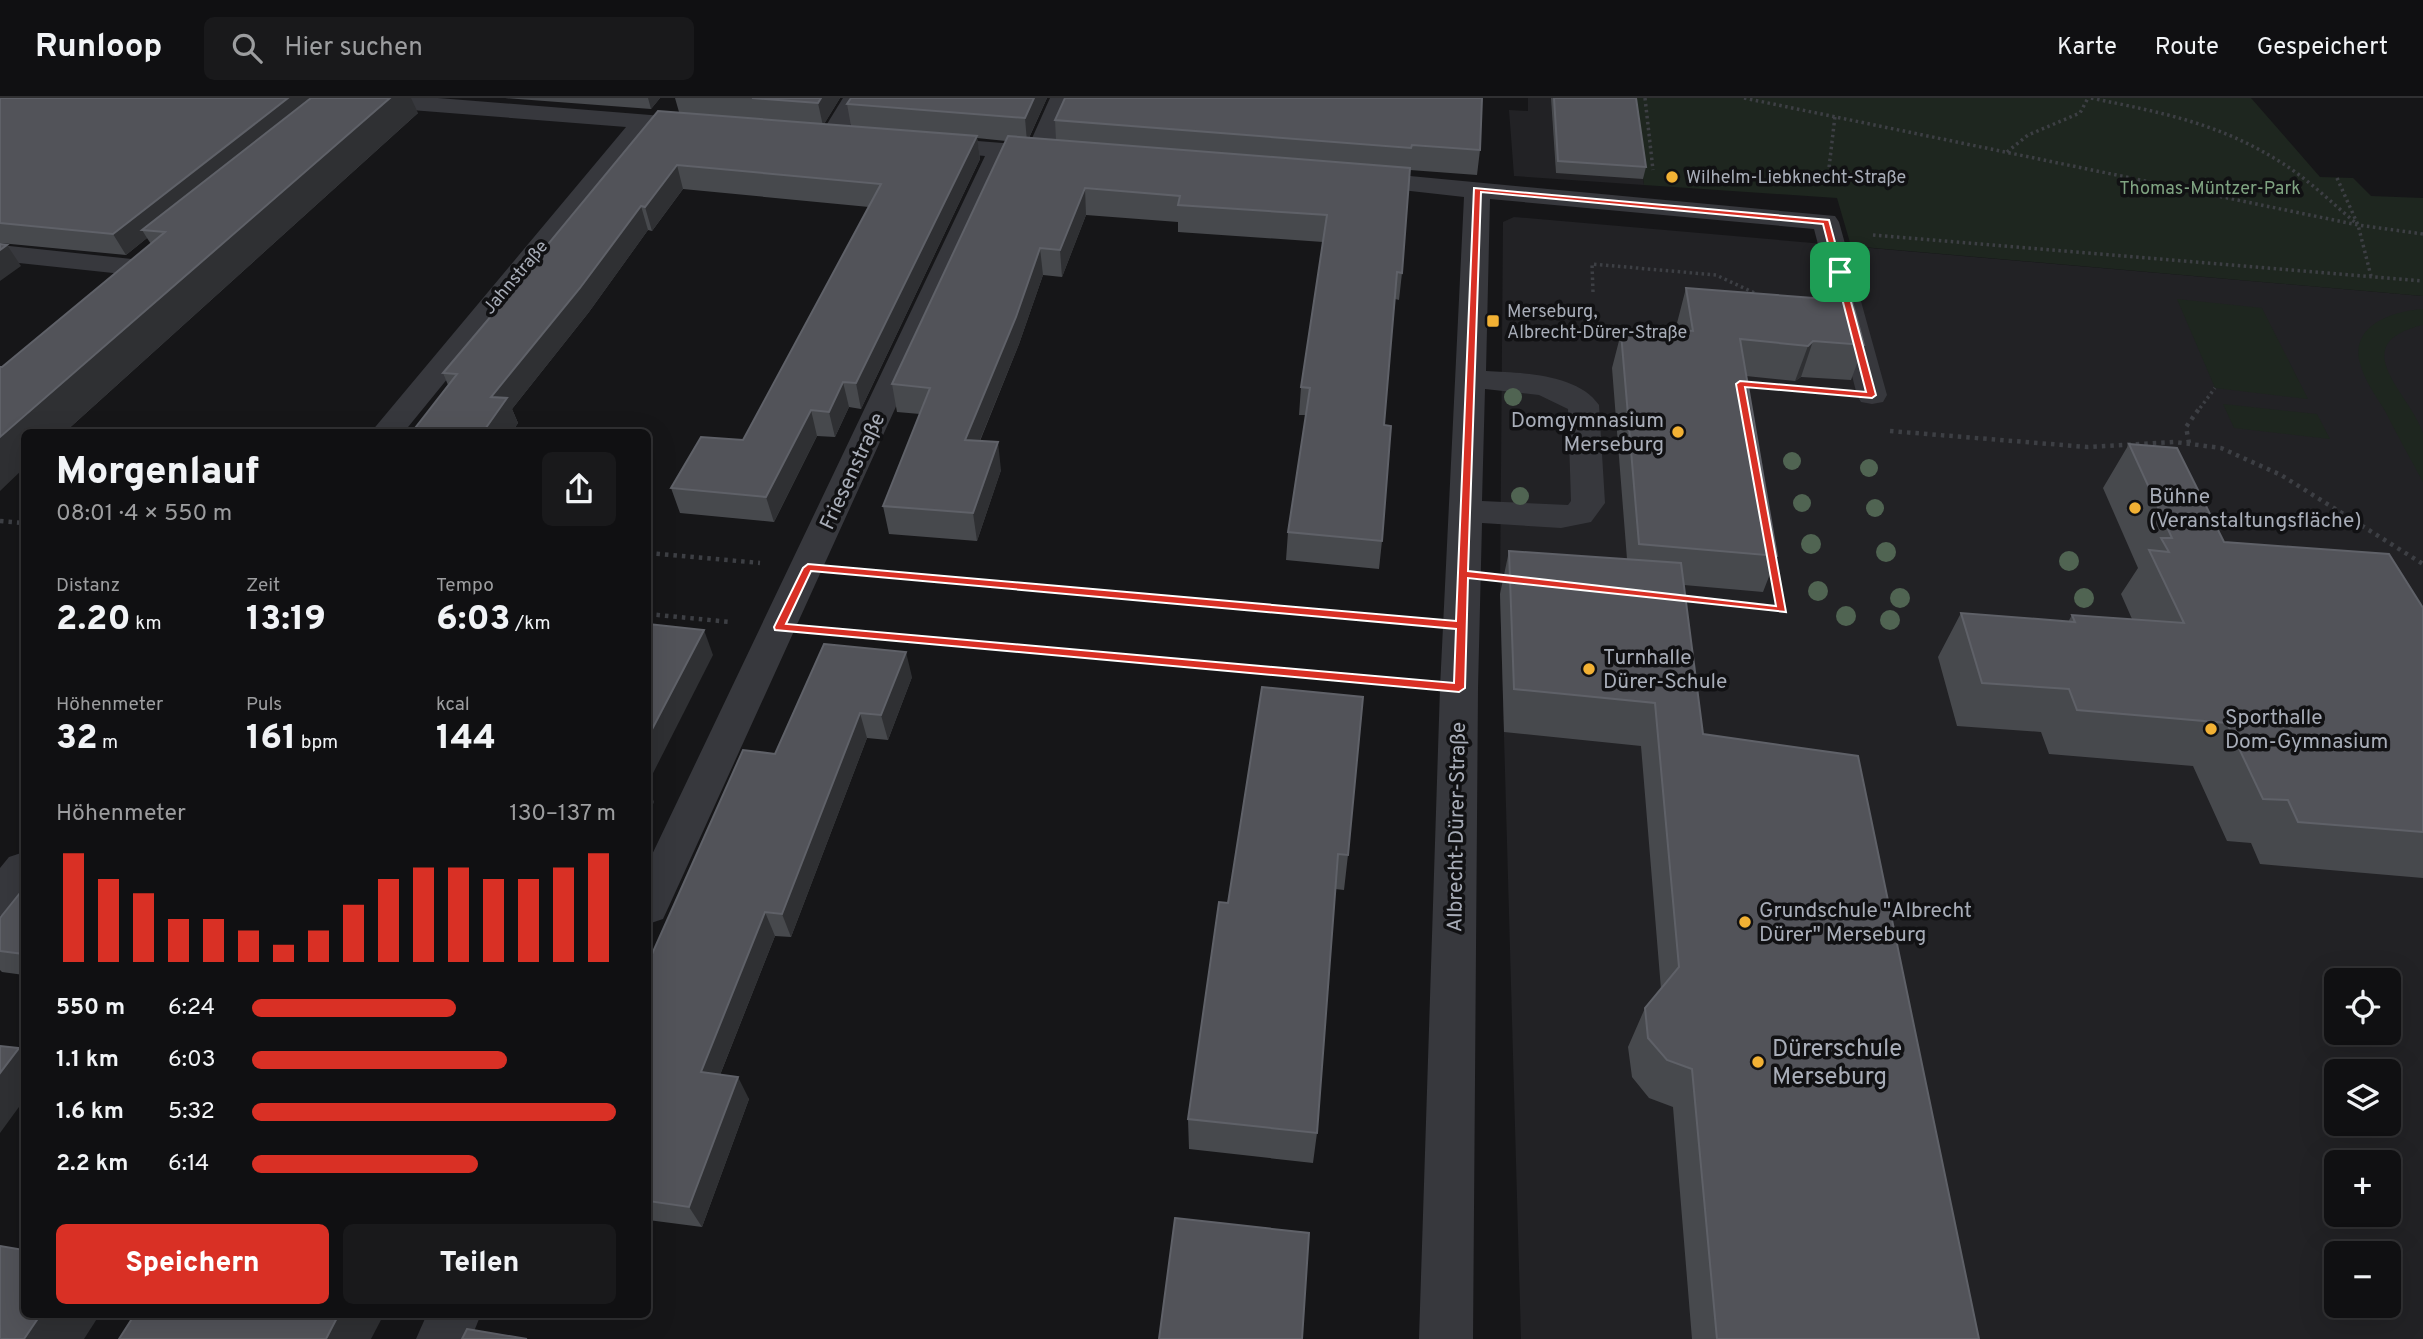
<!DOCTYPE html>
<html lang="de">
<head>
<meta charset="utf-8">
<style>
  body { margin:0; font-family:Overpass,sans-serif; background:#19191b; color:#f1f3f6; height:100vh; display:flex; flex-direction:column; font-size:26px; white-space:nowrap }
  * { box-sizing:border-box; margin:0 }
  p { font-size:23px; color:#9c9d9f }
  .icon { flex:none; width:38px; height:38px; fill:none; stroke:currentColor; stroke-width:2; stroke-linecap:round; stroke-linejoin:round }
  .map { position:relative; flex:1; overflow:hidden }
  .sheet { position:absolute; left:21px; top:331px; width:630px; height:889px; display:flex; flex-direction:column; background:#101012; border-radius:10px; box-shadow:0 7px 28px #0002,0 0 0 2px #303032 }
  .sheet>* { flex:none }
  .fabs { position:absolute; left:2324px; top:870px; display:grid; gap:14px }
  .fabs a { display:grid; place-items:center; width:77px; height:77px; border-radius:10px; background:#101012; box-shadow:0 7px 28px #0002,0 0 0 2px #303032; font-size:35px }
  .pin { position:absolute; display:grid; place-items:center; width:60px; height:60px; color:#fff; margin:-30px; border-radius:14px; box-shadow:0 4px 10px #0006 }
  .round { display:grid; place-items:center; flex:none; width:74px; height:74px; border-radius:10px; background:#19191b }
  .overview { display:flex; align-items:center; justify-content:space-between; height:119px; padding:0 35px }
  h1 { font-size:38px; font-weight:800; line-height:52px }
  .metrics { display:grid; grid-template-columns:repeat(3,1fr); gap:10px; height:119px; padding:7px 35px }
  .metrics div { display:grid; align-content:center }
  .metrics b { font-size:35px; font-weight:800 }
  .metrics small { font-size:19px; font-weight:400 }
  .metrics p { font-size:19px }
  .chart { height:196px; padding:14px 35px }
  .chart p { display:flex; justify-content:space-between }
  .chart svg { width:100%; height:126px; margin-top:7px; stroke:#d93025; stroke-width:6 }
  .button { display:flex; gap:14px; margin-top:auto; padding:14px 35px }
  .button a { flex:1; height:80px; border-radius:10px; background:#d93025; color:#fff; font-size:28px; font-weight:800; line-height:80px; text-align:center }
  .button a+a { background:#19191b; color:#f1f3f6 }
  ul { padding:0 35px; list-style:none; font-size:23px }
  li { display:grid; grid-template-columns:112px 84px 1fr; align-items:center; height:52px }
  li i { height:18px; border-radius:9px; background:#d93025 }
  header { display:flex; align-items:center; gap:42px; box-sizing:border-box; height:98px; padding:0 35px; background:#101012; border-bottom:2px solid #303032 }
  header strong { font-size:33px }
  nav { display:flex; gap:38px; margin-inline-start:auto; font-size:24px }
  .search { width:490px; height:63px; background:#19191b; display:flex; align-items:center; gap:18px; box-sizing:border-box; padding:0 24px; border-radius:10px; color:#9c9d9f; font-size:26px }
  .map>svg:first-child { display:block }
</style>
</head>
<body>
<header>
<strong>Runloop</strong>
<div class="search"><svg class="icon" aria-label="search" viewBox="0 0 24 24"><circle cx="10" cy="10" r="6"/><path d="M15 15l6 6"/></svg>Hier suchen</div>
<nav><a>Karte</a><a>Route</a><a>Gespeichert</a></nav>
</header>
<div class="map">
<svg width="2423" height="1241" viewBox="0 0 2423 1241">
  <rect width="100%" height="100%" fill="#161618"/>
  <g fill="#222225" fill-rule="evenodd">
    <path d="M1528,0H1634L1644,87L1514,78L1509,12L1528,13Z"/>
    <path d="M1514,119L2423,198V1241H1521L1500,496L1503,124ZM2336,882H2389V934H2336ZM2336,973H2389V1026H2336ZM2336,1064H2389V1116H2336ZM2336,1155H2389V1208H2336Z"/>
  </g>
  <g fill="#1e261f">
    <path d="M1634,0H2251L2320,79L2353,80L2371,98L2423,100V198L1851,148L1837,100L1644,87Z"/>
    <path d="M2177,201L2262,210L2308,301L2215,290Z"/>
    <path d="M2423,211V227C2343,246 2410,295 2423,335C2423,349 2423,370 2423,384C2410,360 2397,337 2385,313C2376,298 2364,282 2360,265C2350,227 2393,213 2423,211Z"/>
    <path d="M2223,306L2317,316L2330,341L2234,330Z"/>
  </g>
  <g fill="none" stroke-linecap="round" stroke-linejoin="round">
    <g stroke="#3d3f44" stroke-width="3.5" stroke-dasharray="2.5 3.5" stroke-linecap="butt">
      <path d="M1645,0L1653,72"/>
      <path d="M1744,0L2358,127L2423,136"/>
      <path d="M2091,0C2163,15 2219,25 2282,65C2309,82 2333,106 2357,126"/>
      <path d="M2007,54L2028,37L2080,15L2088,0"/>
      <path d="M2337,80L2358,127L2371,178"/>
      <path d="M1827,87L1835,18"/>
      <path d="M1873,137L2423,183"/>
      <path d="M1593,194L1592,166L1716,177L1761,198"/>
      <path d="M1743,286L1828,293"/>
      <path d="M2200,310L2215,290"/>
    </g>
    <g stroke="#3d3f44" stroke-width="4.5" stroke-dasharray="3.5 5" stroke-linecap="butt">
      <path d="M1890,333L2087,349L2175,344L2221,350L2281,377L2423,466"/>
      <path d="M2189,345L2186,329L2201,308"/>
      <path d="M0,423L24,425"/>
      <path d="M648,455L760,465"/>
      <path d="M852,473L1415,523"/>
      <path d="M1683,501L1782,512L1773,461"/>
      <path d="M648,516L730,524"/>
      <path d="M826,533L1413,585"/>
    </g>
    <g fill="#37383d" fill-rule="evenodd">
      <path d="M335,0H438L700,21L709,23L712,28L709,33L700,35L651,31L404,334H371L626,29L347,7L339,5Z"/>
      <path d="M843,0H867L840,44L831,46L822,44L819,39Z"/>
      <path d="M1050,0H1074L1053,49L1062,51L1066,56L1062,61L1053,64L1009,60L669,808L663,821L648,826V765L985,58L928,53L919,51L916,46L919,41L928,39L1029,47Z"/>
      <path d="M1357,73L1835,118L1839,124L1887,297L1883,304L1872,306L1861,304L1857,297L1814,131L1490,101L1486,273C1520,275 1577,275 1599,307L1605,405L1591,424L1561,430L1482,425L1478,590L1473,1241H1419L1440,590L1464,99L1348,86L1344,81L1348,76ZM1485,291L1539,297L1568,311L1571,403L1568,407L1482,403Z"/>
      <path d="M0,147L132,161L142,163L146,169L142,175L132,177L0,163Z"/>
      <path d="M24,754C27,783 32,807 0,818V770L9,759Z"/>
      <path d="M427,1216H481L471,1241H416Z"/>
    </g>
  </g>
  <g fill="#506452">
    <circle cx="1513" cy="299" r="9"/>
    <circle cx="1792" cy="363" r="9"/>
    <circle cx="1869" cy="370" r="9"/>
    <circle cx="1520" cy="398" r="9"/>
    <circle cx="1802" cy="405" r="9"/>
    <circle cx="1875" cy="410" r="9"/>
    <circle cx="1811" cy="446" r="10"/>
    <circle cx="1886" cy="454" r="10"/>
    <circle cx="2069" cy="463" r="10"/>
    <circle cx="1818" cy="493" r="10"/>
    <circle cx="1900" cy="500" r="10"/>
    <circle cx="2084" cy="500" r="10"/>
    <circle cx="1846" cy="518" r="10"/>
    <circle cx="1890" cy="522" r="10"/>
  </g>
  <g fill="#47494d">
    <path d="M0,0L418,15L65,334L2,269L151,146L147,140L126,157L0,145Z"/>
    <path d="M505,0H660L651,11Z"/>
    <path d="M675,0H840L824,26L851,28L847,6L851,0H1047L1029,40L1056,42L1055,22L1480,52L1477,77L1410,72L1402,175L1399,202L1395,201L1384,327L1382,443L1379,471L1286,462L1288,434L1306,317H1299L1301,289L1323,144L1178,134V124L1086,117L1062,179L1043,177L1019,246L980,343L1001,372L977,443L889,436L883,408L920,316L897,314L892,286L1006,43L977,40L980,61L861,311L849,309L835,339L817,338L774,424L680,415L671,390L743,342L869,109L683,91L652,133L648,132L589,214L512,311L518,325L512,334H412L448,287L443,275L517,188L516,185L679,14Z"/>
    <path d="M1551,0H1636L1646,69L1643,81L1556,75Z"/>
    <path d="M1686,190L1864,247L1851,282L1801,279L1795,283L1746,278L1777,458L1763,494L1684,487L1703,636L1979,1241H1692L1673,1009L1649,1000L1632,979L1628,949L1645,910L1661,891L1641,648L1504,634L1500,496L1509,453L1627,461L1612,270L1621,235L1654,237L1656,230L1678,231L1677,225Z"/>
    <path d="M2129,346L2224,444L2423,510V780L2260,766L2251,745L2227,743L2193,668L2049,656L2041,634L1957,628L1938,559L1961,515L2068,524L2072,517L2132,521L2121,496L2138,470L2103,390Z"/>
    <path d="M912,579L888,642L867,640L791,839L775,838L720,977L749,1001L702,1129L648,1122V865L775,656Z"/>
    <path d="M1262,589L1348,757L1344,792L1335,791L1317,1035L1313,1065L1189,1051L1188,1021L1228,805Z"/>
    <path d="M24,790V877L2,874L0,872V820Z"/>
  </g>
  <g fill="#2f3033">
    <path d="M288,0H323L142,132L147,140L126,157L113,136Z"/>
    <path d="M390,0H411L418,15L65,334H24V370L0,393V339Z"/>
    <path d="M648,0H660L651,11Z"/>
    <path d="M821,0H840L823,28L818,5Z"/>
    <path d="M1034,0H1047L1027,44L1025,20Z"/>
    <path d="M977,38L980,61L861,311L856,285Z"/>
    <path d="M677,67L683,91L652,133L645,109Z"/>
    <path d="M1085,90L1086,117L1062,179L1060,152Z"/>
    <path d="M641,108L648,132L589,214L512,311L518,325L512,334H483L491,299Z"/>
    <path d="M7,147L21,168L0,183V152Z"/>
    <path d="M1040,150L1043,177L1019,246L969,369L965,342Z"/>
    <path d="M1813,243L1801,279L1795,283L1808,248Z"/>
    <path d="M843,284L849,309L835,339L829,314Z"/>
    <path d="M811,312L817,338L774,424L766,399Z"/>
    <path d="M998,344L1001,372L977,443L973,415Z"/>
    <path d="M704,532L713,557L648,685V639Z"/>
    <path d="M906,554L912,579L888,642L881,617Z"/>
    <path d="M860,615L867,640L791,839L782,816Z"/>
    <path d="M648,689L654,704L648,717Z"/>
    <path d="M765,814L775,838L712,997L701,974Z"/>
    <path d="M19,950L24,955V1002L0,1035V975Z"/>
    <path d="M738,979L749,1001L702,1129L689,1109Z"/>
    <path d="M41,1216H100L84,1241H24Z"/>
    <path d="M339,1216H378L382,1220L371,1241H326Z"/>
  </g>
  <g fill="#525359" stroke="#5f6168" stroke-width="2">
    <path d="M0,0H288L113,136L0,125Z"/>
    <path d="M311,0H390L0,339V269H2L165,134L142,132Z"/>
    <path d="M752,0H821L818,5Z"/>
    <path d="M851,0H1034L1025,20L847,6Z"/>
    <path d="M1065,0H1482L1480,52L1412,47L1411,50L1055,22Z"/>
    <path d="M1554,0H1636L1646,69L1558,63Z"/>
    <path d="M658,13L977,38L856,285L843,284L829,314L811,312L766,399L671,390L701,339L743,342L881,86L677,67L645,109L641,108L580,190L491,299L507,300L483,334H412L457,276L443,275L519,185H516Z"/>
    <path d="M1008,38L1410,70L1402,175L1397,174L1384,327L1391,328L1382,443L1288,434L1310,290L1301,289L1327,117L1178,107L1180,98L1085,90L1060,152L1040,150L1016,219L965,342L998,344L973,415L883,408L930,290L892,286Z"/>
    <path d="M0,146L7,147L0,152Z"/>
    <path d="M1686,190L1852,203L1864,247L1813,243L1808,248L1740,241L1777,458L1639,446L1621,235L1657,238L1656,230L1693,233Z"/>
    <path d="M2129,346L2177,350L2224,444L2389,456L2423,510V734L2298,724L2288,702L2263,701L2227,625L2077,612L2069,591L1982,585L1961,515L2075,524L2072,517L2184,525L2149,452L2169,454L2161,440H2172Z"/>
    <path d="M1509,453L1681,465L1703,636L1858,658L1979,1241H1717L1692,971L1667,962L1648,940L1645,910L1679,869L1655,605L1514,591Z"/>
    <path d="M648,526L704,532L648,639Z"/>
    <path d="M824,546L906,554L881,617L860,615L782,816L765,814L701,974L738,979L689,1109L648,1103V909L649,907H648V865L743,652L775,656Z"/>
    <path d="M1262,589L1363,599L1348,757L1338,756L1317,1035L1188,1021L1219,804L1228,805Z"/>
    <path d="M24,790V856L0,853V820Z"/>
    <path d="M0,948L19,950L0,975Z"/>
    <path d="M1175,1120L1309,1135L1302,1241H1159Z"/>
    <path d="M0,1148L24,1152V1216H41L24,1241H0Z"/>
    <path d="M135,1216H339L326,1241H119Z"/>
    <path d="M467,1231L527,1241H462Z"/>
  </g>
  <path fill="#d93025" stroke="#fff" stroke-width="2" fill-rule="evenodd" d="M1474,90L1829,122L1876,297L1872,300L1745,289L1786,514L1468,480L1465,590L1459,594L775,532L774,529L803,470L808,466L1456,523ZM1481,94L1823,126L1866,294L1740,283L1736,286L1776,508L1468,473ZM811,473L1456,531L1454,585L786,526Z"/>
  <g fill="#f2b134" stroke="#111113" stroke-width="2.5">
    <circle cx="1672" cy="79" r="7"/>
    <rect x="1486" y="216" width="14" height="14" rx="3.5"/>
    <circle cx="1678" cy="334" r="7"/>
    <circle cx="2135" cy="410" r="7"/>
    <circle cx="1589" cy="571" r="7"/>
    <circle cx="2211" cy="631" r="7"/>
    <circle cx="1745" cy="824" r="7"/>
    <circle cx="1758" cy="964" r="7"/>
  </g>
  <g text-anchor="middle" stroke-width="7" stroke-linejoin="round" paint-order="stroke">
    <g font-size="18" fill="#a8adb8" stroke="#111113" text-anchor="start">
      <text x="1686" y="85">Wilhelm-Liebknecht-Straße</text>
      <text x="1507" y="219">Merseburg,<tspan x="1507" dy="21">Albrecht-Dürer-Straße</tspan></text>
    </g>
    <g font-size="18" fill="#7fa381" stroke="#111113">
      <text x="2210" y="96">Thomas-Müntzer-Park</text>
    </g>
    <g font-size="18" fill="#a8adb8" stroke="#111113">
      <text transform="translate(515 179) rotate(-50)" y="6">Jahnstraße</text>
    </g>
    <g font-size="21" fill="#a8adb8" stroke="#111113" text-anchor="start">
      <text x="1664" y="329" text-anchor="end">Domgymnasium<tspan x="1664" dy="24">Merseburg</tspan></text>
      <text x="2149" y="405">Bühne<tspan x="2149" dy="24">(Veranstaltungsfläche)</tspan></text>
      <text x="1603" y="566">Turnhalle<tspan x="1603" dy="24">Dürer-Schule</tspan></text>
      <text x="2225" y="626">Sporthalle<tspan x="2225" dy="24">Dom-Gymnasium</tspan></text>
      <text x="1759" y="819">Grundschule "Albrecht<tspan x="1759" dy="24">Dürer" Merseburg</tspan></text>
    </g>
    <g font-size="21" fill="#a8adb8" stroke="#111113">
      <text transform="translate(852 373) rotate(-65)" y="7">Friesenstraße</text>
      <text transform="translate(1456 729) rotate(-89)" y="7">Albrecht-Dürer-Straße</text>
    </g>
    <g font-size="24" fill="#a8adb8" stroke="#111113" text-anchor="start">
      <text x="1772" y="958">Dürerschule<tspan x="1772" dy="28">Merseburg</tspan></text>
    </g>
  </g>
</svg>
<div class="fabs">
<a><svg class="icon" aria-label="locate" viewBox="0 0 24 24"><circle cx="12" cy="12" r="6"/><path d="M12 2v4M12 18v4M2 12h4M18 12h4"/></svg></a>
<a><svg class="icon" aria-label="layers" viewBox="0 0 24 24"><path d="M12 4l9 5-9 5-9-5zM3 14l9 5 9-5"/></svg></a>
<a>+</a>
<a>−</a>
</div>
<div class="pin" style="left:1840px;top:174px;background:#1e9e55"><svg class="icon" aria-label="arrive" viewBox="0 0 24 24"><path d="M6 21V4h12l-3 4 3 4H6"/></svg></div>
<section class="sheet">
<div class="overview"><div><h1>Morgenlauf</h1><p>08:01 · 4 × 550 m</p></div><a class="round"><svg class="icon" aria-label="share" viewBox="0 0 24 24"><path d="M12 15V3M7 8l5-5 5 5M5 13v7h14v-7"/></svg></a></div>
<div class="metrics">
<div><p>Distanz</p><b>2.20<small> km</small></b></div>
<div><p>Zeit</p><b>13:19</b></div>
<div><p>Tempo</p><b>6:03<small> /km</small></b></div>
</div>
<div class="metrics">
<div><p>Höhenmeter</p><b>32<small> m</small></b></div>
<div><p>Puls</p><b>161<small> bpm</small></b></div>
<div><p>kcal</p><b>144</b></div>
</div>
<div class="chart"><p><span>Höhenmeter</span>130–137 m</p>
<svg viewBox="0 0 160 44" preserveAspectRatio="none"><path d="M5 44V6M15 44V15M25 44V20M35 44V29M45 44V29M55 44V33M65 44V38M75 44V33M85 44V24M95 44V15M105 44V11M115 44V11M125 44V15M135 44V15M145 44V11M155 44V6"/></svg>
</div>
<ul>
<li><b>550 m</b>6:24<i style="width:56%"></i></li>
<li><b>1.1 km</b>6:03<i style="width:70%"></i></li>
<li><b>1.6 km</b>5:32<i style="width:100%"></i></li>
<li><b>2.2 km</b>6:14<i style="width:62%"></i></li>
</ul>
<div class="button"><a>Speichern</a><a>Teilen</a></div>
</section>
</div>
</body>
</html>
